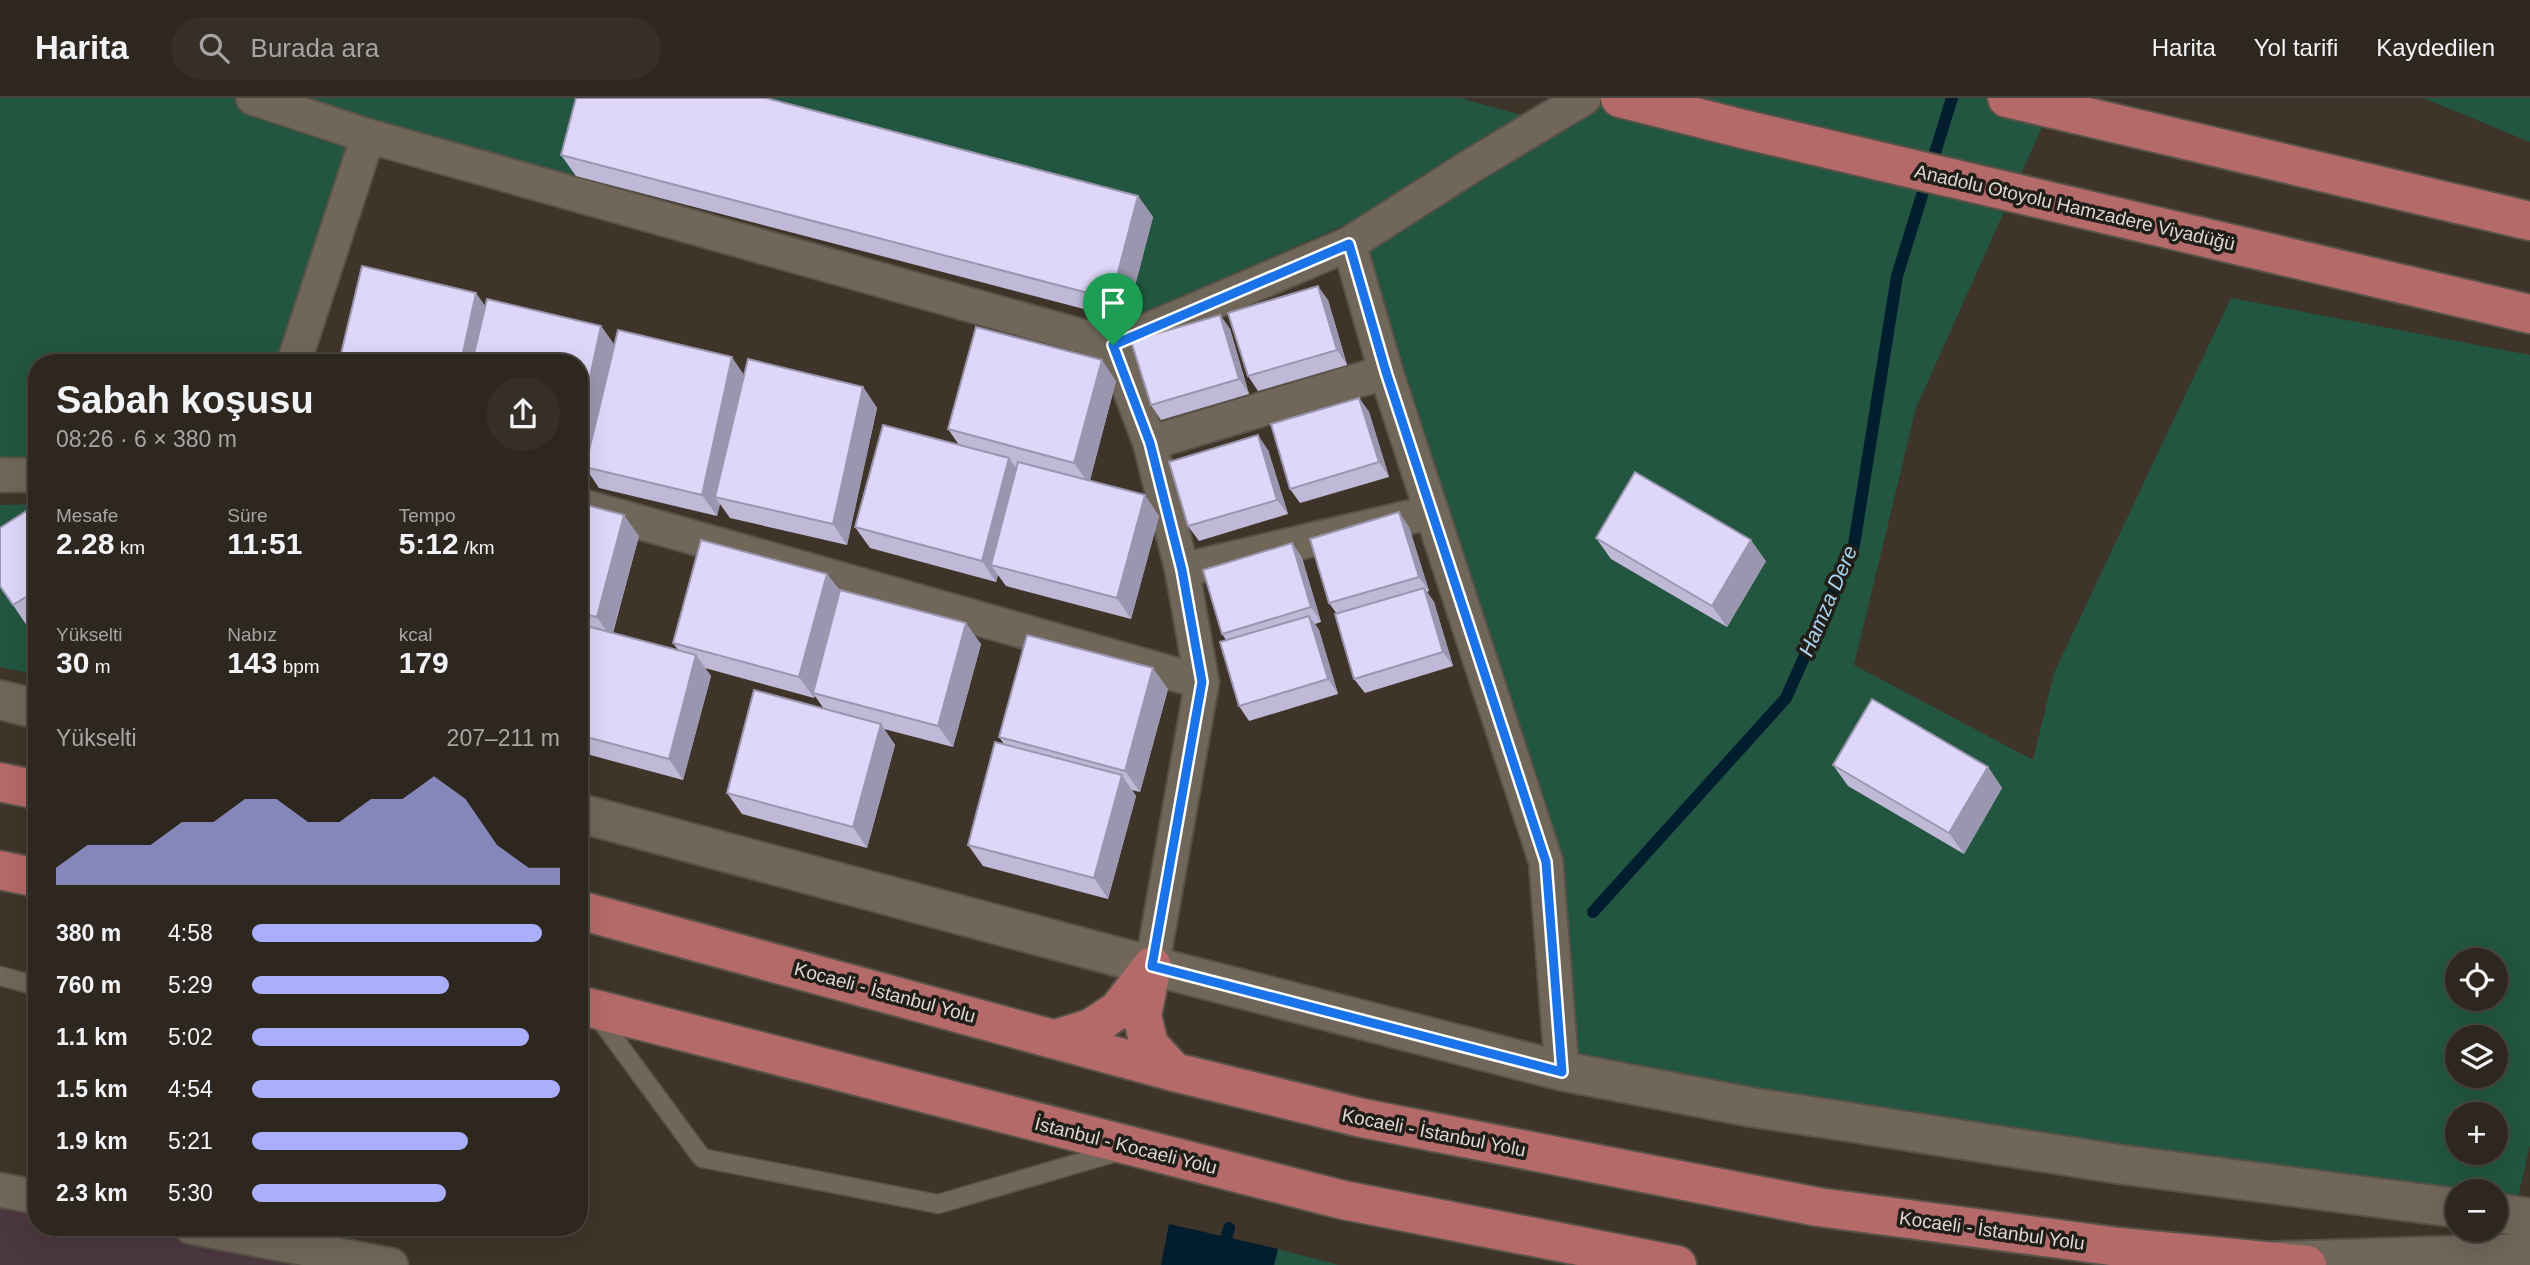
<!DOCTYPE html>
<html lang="tr">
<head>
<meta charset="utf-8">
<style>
  body { margin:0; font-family:Arial,sans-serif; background:#362f28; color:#f1f3f6; height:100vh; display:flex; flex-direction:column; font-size:26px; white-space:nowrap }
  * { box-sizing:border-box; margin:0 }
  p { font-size:23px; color:#a7a5a4 }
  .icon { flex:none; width:38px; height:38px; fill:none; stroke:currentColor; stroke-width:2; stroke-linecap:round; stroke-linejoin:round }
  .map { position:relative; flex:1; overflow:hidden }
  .panel { position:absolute; left:28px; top:256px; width:560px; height:882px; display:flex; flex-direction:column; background:#2e271f; border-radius:28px; box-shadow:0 7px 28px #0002,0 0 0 2px #49443d }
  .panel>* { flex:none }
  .fabs { position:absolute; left:2445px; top:850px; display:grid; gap:14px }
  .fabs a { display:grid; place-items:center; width:63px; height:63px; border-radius:50%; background:#2e271f; box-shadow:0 7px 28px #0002,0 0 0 2px #49443d; font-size:35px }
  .pin { position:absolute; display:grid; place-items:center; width:60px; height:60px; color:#fff; margin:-72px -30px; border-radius:50% 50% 50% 0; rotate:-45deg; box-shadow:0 0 7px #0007 }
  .pin .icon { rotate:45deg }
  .round { display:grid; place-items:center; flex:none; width:74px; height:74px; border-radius:37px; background:#362f28 }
  .headline { display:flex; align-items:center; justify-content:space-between; height:119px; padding:0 28px }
  h1 { font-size:38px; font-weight:700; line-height:52px }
  .figures { display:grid; grid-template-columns:repeat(3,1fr); gap:10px; height:119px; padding:7px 28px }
  .figures div { display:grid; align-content:center }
  .figures b { font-size:30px; font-weight:700 }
  .figures small { font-size:19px; font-weight:400 }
  .figures p { font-size:19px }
  .chart { height:196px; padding:14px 28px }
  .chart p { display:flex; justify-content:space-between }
  .chart svg { width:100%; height:126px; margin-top:7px; fill:#abaffb; opacity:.7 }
  ul { padding:0 28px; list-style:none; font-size:23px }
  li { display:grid; grid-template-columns:112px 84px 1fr; align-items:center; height:52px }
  li i { height:18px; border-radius:9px; background:#abaffb }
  header { display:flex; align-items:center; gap:42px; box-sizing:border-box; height:98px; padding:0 35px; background:#2e271f; border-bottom:2px solid #49443d }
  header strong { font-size:33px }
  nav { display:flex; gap:38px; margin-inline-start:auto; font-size:24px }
  .search { width:490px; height:63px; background:#362f28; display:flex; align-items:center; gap:18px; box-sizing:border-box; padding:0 24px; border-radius:38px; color:#a7a5a4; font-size:26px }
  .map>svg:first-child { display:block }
</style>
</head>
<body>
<header>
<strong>Harita</strong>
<div class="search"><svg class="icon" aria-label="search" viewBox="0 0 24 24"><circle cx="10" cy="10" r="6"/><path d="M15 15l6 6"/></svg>Burada ara</div>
<nav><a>Harita</a><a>Yol tarifi</a><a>Kaydedilen</a></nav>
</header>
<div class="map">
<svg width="2530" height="1167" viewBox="0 0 2530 1167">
  <rect width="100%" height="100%" fill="#3e3429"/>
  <path fill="#4b373f" d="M0,1092L37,1099V1129H191L391,1167H0Z"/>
  <g fill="#225641" fill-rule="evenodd">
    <path d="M0,0H597L571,95L368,38L294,264H37V377H0Z"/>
    <path d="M701,0H1460L1529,19L1347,126L1126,222L1153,119Z"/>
    <path d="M1584,0H2055L1916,310L1854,567L2033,662L2054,575L2231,200L2530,257V1046L2514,1118L2496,1115V1094H2457L1562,973L1546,764L1349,146ZM2457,863H2496V901H2457ZM2457,940H2496V978H2457ZM2457,1017H2496V1055H2457Z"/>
    <path d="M2423,0H2530V44Z"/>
    <path d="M37,406V577L0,569V407Z"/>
    <path d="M1278,1151L1339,1167H1274Z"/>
  </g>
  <path fill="#011d2e" d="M1169,1126L1278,1151L1274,1167H1161Z"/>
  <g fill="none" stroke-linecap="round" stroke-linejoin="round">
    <g stroke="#011d2e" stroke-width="12">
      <path d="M1593,814L1786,600L1854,447L1897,178L1952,0"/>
      <path d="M1219,1167L1229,1130"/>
    </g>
    <g stroke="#585147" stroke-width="21">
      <g id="lane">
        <path d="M0,878L37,888"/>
        <path d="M596,916L702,1060L938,1106L1120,1053"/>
      </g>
    </g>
    <g stroke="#585147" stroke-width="37">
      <g id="street">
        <path d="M253,0L368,38L1113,247"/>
        <path d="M1349,146L1471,68L1584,0"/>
        <path d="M294,264L368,38"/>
        <path d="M1150,345L1386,274"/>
        <path d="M0,377H37"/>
        <path d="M579,407L1202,584"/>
        <path d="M1182,472L1432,414"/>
        <path d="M1152,868L1202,584L1182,472L1150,345L1113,247L1349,146L1386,274L1546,764L1562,973"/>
        <path d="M0,1092L37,1099"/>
        <path d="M191,1129L391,1167"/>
      </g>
    </g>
    <g stroke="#585147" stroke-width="42">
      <g id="secondary">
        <path d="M0,602L37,611"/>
        <path d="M579,715L1152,868L1562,973L1750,1009L1836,1022L2118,1066L2457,1110"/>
        <path d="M2496,1115L2530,1120"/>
        <path d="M2275,1163L2530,1155"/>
      </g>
    </g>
    <g stroke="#585147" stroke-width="42">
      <g id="highway">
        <path d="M1620,0L1747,32L2530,216"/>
        <path d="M2007,0L2530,123"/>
        <path d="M0,684L37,692"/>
        <path d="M0,772L37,780"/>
        <path d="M579,812L1174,974L1362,1020L1818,1109L2119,1149L2307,1167"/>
        <path d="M579,907L1343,1102L1677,1167"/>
        <path d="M1056,941L1091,930L1118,912L1152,868L1142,917L1149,947L1174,974"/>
      </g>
    </g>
    <use href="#lane" stroke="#70665a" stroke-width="18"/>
    <use href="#street" stroke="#70665a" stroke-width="33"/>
    <use href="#secondary" stroke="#70665a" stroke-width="38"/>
    <use href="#highway" stroke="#b46a68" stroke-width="38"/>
  </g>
  <g fill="#bfb9d7">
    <path d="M561,57L1138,98L1153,119L1126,222L576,78Z"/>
    <path d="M1328,202L1347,267L1258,293L1248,278Z"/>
    <path d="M485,209L601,228L614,247L744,277L863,289L877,310L847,447L730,420L720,406L717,418L599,390L589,375L586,386L579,385V264Z"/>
    <path d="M1220,217L1230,231L1249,296L1161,322L1151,307Z"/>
    <path d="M1116,283L1090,382L1159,418L1131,521L1006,488L998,477L996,484L870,450L855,429L959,347L948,331Z"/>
    <path d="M1359,300L1369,314L1389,379L1300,405L1290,391Z"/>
    <path d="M1268,352L1288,416L1199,443L1188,428Z"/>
    <path d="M579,405L639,438L613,535L679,553L673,545L827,476L840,493L981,546L953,649L884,631L895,647L867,750L742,716L727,695L824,611L815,598L814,600L705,570L711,578L683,682L579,654Z"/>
    <path d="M37,406V530L31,534L13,507Z"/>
    <path d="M1409,429L1429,493L1427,494L1434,504L1453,568L1365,595L1354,581L1337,516L1329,505Z"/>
    <path d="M1596,440L1766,463L1727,529L1611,461Z"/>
    <path d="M1292,445L1302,460L1321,524L1315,526L1319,532L1338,596L1249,623L1239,608L1226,542L1222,536Z"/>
    <path d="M1168,591L1140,694L1132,692L1136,698L1108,801L983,768L968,747L1004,646L999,639Z"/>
    <path d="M1833,667L1988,669L2002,690L1964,756L1848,688Z"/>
  </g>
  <g fill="#9b96af">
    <path d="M1138,98L1153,119L1126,222L1111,201Z"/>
    <path d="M1318,188L1328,202L1347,267L1337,252Z"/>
    <path d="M476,195L491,216L480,264H461Z"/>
    <path d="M1220,217L1230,231L1249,296L1239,281Z"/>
    <path d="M601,228L616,249L585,369L589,375L586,386L579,376V330Z"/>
    <path d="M732,259L746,280L715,399L720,406L717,418L702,397Z"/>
    <path d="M1102,262L1116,283L1089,386L1074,365Z"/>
    <path d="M863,289L877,310L847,447L833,426Z"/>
    <path d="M1359,300L1369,314L1389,379L1379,364Z"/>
    <path d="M1258,337L1268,352L1288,416L1277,402Z"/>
    <path d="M1009,360L1024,381L991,467L998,477L996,484L982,463Z"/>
    <path d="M1145,397L1159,418L1131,521L1117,500Z"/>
    <path d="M1399,414L1409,429L1429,493L1419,479Z"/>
    <path d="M624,417L639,438L611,540L597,519Z"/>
    <path d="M1751,442L1766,463L1727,529L1712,508Z"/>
    <path d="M1292,445L1302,460L1321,524L1311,509Z"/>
    <path d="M827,476L842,497L813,595L815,598L814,600L799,579Z"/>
    <path d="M1424,490L1434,504L1453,568L1443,554Z"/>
    <path d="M1309,518L1319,532L1338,596L1328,581Z"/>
    <path d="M966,525L981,546L953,649L938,628Z"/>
    <path d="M696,557L711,578L683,682L669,661Z"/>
    <path d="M1153,570L1168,591L1140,694L1125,673Z"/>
    <path d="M881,626L895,647L867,750L853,729Z"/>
    <path d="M1988,669L2002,690L1964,756L1949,735Z"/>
    <path d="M1122,677L1136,698L1108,801L1094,780Z"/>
  </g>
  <g fill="#ded7fa" stroke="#9b96af" stroke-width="2">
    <path d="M576,0H766L1138,98L1111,201L561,57Z"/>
    <path d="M362,168L476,195L461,264H339Z"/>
    <path d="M1318,188L1337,252L1248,278L1228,215Z"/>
    <path d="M487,201L601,228L579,330V264H472Z"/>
    <path d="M1220,217L1239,281L1151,307L1131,243Z"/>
    <path d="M976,229L1102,262L1074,365L948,331Z"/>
    <path d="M618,232L732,259L702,397L585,369Z"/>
    <path d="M748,261L863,289L833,426L715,399Z"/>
    <path d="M1359,300L1379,364L1290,391L1271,326Z"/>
    <path d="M883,327L1009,360L982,463L855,429Z"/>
    <path d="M1258,337L1277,402L1188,428L1169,364Z"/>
    <path d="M1018,364L1145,397L1117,500L991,467Z"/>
    <path d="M1635,374L1751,442L1712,508L1596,440Z"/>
    <path d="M579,405L624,417L597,519L579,515Z"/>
    <path d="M37,406V492L13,507L0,488V430Z"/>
    <path d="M1399,414L1419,479L1329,505L1310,441Z"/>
    <path d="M701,442L827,476L799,579L673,545Z"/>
    <path d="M1292,445L1311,509L1222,536L1203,472Z"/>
    <path d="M1424,490L1443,554L1354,581L1335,516Z"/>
    <path d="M840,492L966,525L938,628L813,595Z"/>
    <path d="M1309,518L1328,581L1239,608L1220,544Z"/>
    <path d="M579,526L696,557L669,661L579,637Z"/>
    <path d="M1027,537L1153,570L1125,673L999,639Z"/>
    <path d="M754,592L881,626L853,729L727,695Z"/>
    <path d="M1872,601L1988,669L1949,735L1833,667Z"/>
    <path d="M995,644L1122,677L1094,780L968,747Z"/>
  </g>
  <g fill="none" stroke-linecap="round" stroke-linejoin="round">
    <g stroke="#fff" stroke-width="14">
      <path id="route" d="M1349,146L1386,274L1546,764L1562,974L1152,868L1202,584L1182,472L1150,345L1113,247Z"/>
    </g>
    <use href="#route" stroke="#1a73e8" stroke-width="9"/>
  </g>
  <g text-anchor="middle" stroke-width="7" stroke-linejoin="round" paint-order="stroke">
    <g font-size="19" fill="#ded8d1" stroke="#211d18">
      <text transform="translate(2075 109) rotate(13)" y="7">Anadolu Otoyolu Hamzadere Viyadüğü</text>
      <text transform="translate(885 894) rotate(15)" y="7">Kocaeli - İstanbul Yolu</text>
      <text transform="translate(1434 1034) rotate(11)" y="7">Kocaeli - İstanbul Yolu</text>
      <text transform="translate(1126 1047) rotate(14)" y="7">İstanbul - Kocaeli Yolu</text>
      <text transform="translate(1992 1132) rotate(8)" y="7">Kocaeli - İstanbul Yolu</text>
    </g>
    <g font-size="21" font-style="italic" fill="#a8d1ee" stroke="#211d18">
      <text transform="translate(1828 503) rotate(-67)" y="7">Hamza Dere</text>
    </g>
  </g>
</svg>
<div class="fabs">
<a><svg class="icon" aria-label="locate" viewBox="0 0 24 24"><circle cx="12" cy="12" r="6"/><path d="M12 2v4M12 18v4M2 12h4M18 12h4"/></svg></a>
<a><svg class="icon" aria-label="layers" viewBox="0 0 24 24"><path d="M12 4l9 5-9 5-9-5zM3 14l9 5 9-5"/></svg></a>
<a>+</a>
<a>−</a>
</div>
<div class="pin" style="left:1113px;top:247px;background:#1e9e55"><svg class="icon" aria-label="arrive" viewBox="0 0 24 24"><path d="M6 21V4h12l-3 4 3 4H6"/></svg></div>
<section class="panel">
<div class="headline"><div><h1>Sabah koşusu</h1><p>08:26 · 6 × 380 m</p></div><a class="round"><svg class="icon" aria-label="share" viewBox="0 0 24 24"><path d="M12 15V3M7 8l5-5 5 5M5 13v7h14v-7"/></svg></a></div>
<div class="figures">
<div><p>Mesafe</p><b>2.28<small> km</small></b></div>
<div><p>Süre</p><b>11:51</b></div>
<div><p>Tempo</p><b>5:12<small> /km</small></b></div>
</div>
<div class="figures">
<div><p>Yükselti</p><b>30<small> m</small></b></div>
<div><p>Nabız</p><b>143<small> bpm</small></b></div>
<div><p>kcal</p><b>179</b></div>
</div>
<div class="chart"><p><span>Yükselti</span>207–211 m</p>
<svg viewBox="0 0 160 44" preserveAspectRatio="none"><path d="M0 44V38L10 30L20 30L30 30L40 22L50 22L60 14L70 14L80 22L90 22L100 14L110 14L120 6L130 14L140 30L150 38L160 38V44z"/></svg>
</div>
<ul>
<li><b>380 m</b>4:58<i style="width:94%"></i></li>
<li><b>760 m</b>5:29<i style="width:64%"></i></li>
<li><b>1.1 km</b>5:02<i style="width:90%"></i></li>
<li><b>1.5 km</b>4:54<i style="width:100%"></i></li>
<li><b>1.9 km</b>5:21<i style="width:70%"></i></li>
<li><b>2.3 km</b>5:30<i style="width:63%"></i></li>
</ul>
</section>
</div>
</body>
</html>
